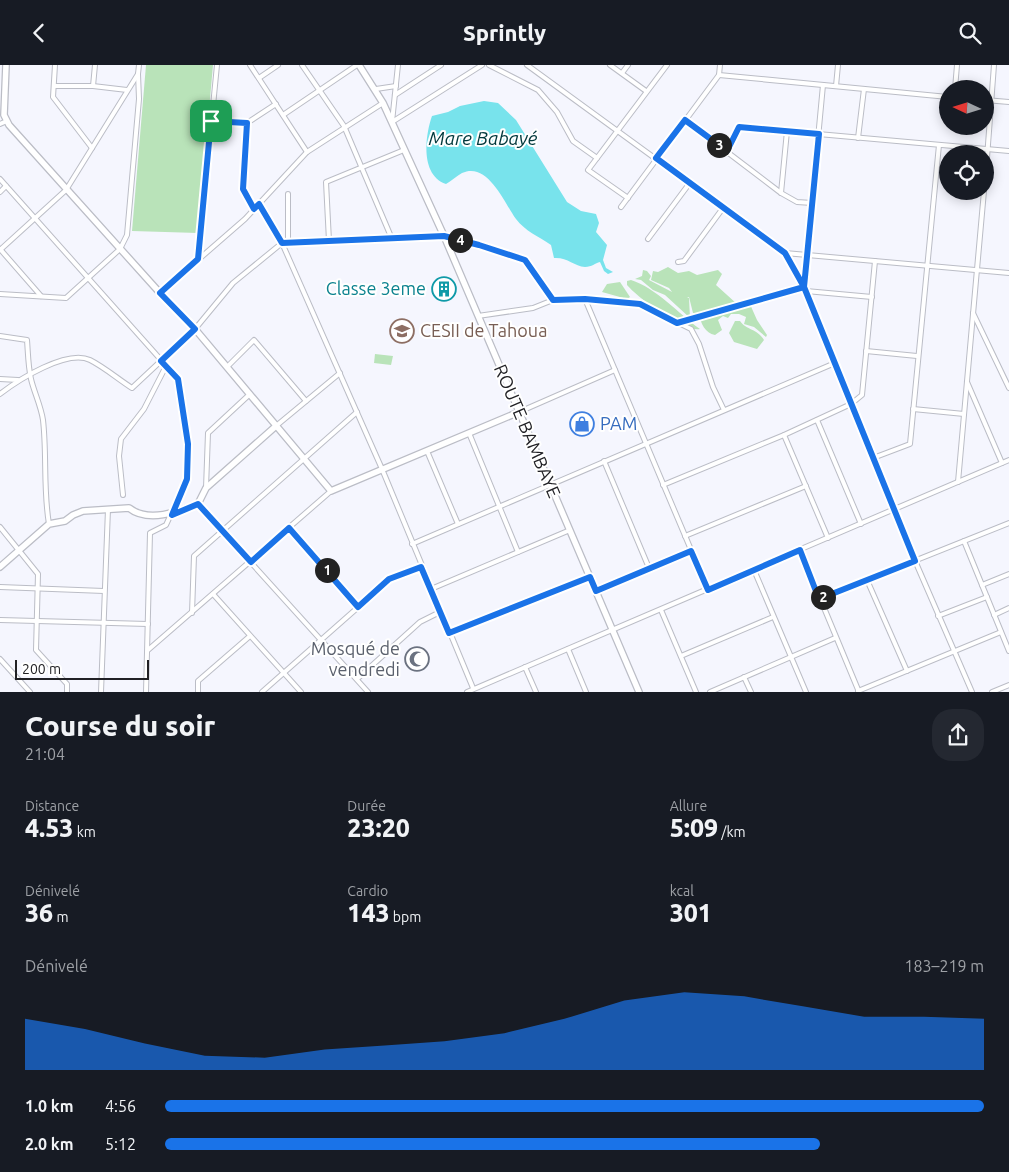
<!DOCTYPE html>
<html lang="fr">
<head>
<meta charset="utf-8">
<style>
  body { margin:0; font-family:Ubuntu,sans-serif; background:#242831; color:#f1f3f6; height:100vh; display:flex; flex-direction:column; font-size:19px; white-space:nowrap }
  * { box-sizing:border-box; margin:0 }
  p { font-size:16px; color:#9ea1a6 }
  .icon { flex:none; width:28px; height:28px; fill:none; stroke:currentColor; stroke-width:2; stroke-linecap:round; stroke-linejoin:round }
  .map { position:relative; height:627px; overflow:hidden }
  .drawer { display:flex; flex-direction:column; background:#171b24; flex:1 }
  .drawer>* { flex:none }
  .needle { width:32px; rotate:274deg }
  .buttons { position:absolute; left:939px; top:15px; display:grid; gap:10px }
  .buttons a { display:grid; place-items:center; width:55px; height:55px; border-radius:50%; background:#171b24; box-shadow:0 2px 12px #0003; font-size:25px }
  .scale { position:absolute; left:15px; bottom:12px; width:134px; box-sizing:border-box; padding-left:5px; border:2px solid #212125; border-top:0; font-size:14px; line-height:18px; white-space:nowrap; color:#212125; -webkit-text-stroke:4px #fff; paint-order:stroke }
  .pin { position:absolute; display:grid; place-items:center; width:42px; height:42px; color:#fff; margin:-21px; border-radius:10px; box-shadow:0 2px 8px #0006 }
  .km { position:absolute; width:25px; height:25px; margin:-12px; border-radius:50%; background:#222; color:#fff; font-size:14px; line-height:25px; text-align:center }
  .round { display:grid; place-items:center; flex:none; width:52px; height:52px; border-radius:20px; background:#242831 }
  .overview { display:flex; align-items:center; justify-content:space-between; height:85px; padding:0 25px }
  h1 { font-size:28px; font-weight:800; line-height:38px }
  .figures { display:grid; grid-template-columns:repeat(3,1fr); gap:8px; height:85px; padding:5px 25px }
  .figures div { display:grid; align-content:center }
  .figures b { font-size:25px; font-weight:800 }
  .figures small { font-size:14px; font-weight:400 }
  .figures p { font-size:14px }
  .chart { height:140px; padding:10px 25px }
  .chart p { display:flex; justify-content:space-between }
  .chart svg { width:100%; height:90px; margin-top:5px; fill:#1a73e8; opacity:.7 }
  ul { padding:0 25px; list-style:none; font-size:16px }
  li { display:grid; grid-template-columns:80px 60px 1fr; align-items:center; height:38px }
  li i { height:12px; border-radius:6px; background:#1a73e8 }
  header { display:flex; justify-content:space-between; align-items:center; height:65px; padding:0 25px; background:#171b24; font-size:22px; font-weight:800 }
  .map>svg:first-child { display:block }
</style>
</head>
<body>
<header><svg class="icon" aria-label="back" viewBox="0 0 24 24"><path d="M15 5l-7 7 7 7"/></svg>Sprintly<svg class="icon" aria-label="search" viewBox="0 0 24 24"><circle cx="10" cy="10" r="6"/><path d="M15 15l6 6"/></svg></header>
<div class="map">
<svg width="1009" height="627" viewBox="0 0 1009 627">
  <rect width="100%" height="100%" fill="#f5f6fe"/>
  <g fill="#b9e3b9">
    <path d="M146,0H213L198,168L132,166Z"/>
    <path d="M668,202L678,208L689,206L697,210L718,205L722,209L716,220L737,239L749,237L757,255L767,270L766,272L754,262L744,259L746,252L739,249H731L728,253L723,251L718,255L722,265L715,270C705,268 701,259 699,249L693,248L689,232H687L689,233L690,253L665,230L653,225L641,215L635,214L642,211L643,205L647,206L651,211L649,215L672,227L669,223L651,215L653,206L658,207Z"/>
    <path d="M631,215C656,223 678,248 700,264C684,268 637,232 627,220V216Z"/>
    <path d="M620,217L630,232L627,234L602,227L607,219Z"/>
    <path d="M735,256H740C746,265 758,264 764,275L757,284L734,277L729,268Z"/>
    <path d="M375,289L393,291L391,300L374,298Z"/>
  </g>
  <path fill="#78e3ec" d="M484,36L498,38L516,55L567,137L581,146L596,149L599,158L596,167L607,180L603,195L606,203L613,207L608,209L604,206L600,197C595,198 592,202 585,202C574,201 567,192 554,193L551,180C538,171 525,166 516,154C505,139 488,96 462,108C457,111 451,116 446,119C420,110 425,71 432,51L448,47L460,41Z"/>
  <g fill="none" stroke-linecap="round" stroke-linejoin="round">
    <g stroke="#bbbdc6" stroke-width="6">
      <g id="street">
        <path d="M55,0L53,32L92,83"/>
        <path d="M250,0L307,87"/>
        <path d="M302,0L344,61L392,174"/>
        <path d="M489,0L538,25L557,47L573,76L597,93"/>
        <path d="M527,0L785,188L1009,208"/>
        <path d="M610,0L646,26"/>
        <path d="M622,8L628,0"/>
        <path d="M719,10L948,32"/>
        <path d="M259,13L278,0"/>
        <path d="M54,21H93L127,25"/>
        <path d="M93,21L95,0"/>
        <path d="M836,21L838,0"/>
        <path d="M376,24L396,21"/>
        <path d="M955,24L957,0"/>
        <path d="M395,30L441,0"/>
        <path d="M985,35L1009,37"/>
        <path d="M283,50L357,0"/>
        <path d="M685,55L781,128L797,137L812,138"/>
        <path d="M211,57L247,58L276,39"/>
        <path d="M392,57L482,0"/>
        <path d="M392,57L398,0"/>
        <path d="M247,58L243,124L255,144"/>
        <path d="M0,59L7,56"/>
        <path d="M858,73L864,24"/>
        <path d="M727,86L739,62L1009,86"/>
        <path d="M0,114L178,314L188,379L187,414L166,460L150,468L146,627"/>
        <path d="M985,119L994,0"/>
        <path d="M0,127L6,121"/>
        <path d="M781,128L787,66"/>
        <path d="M288,129V178"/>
        <path d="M628,133L588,105L667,0"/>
        <path d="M259,139L282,178L382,404L473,623"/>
        <path d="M621,142L719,10L720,0"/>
        <path d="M648,174L689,119"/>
        <path d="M329,176L326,117L404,85"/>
        <path d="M0,184L41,231"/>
        <path d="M0,185L66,125L138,9L139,0"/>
        <path d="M785,188L804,222L893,445L972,627"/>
        <path d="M198,194L217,0"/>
        <path d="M678,197L684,196L723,143"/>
        <path d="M806,226L872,232"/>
        <path d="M160,228L245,154L307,87L383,38"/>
        <path d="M0,229L66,233L120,184L127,170L139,34L138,9"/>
        <path d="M585,234L708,525"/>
        <path d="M973,248L1009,323"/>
        <path d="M478,251L533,243L553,235L585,234L640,239L691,264L699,279L713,322L724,345"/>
        <path d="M677,258L804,222L823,20"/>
        <path d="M0,271L27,275C28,287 28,301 31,314C34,327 41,341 43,355C47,390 43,424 49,459"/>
        <path d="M866,286L917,291"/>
        <path d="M227,302L254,275L306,336"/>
        <path d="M0,314L18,315"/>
        <path d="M967,317L1002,398"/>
        <path d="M0,329C18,315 67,284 90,295C104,302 118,314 132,323L195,264L233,218L282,178L444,171L479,180L525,195L553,235"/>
        <path d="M913,344L964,349"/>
        <path d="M519,347L615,305"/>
        <path d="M817,355L861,459"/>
        <path d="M276,361L340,308"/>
        <path d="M469,368L518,487"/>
        <path d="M784,370L828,473"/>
        <path d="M427,386L458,459"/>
        <path d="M873,393L910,379L939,80"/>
        <path d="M604,396L649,503"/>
        <path d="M958,417L984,126"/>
        <path d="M663,420L784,370L851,339L862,330L875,196"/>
        <path d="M206,423L208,368L250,329"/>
        <path d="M123,430L119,391L121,374L144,344L166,301"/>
        <path d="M198,439L368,627"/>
        <path d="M0,462L38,509L36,585L67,619V627"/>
        <path d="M289,463L359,542"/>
        <path d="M685,471L806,421"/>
        <path d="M964,476L1009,586"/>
        <path d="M412,479L835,298"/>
        <path d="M800,485L859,627"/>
        <path d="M754,505L806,627"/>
        <path d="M867,515L907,606"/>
        <path d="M982,520L1009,509"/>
        <path d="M0,522L104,526"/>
        <path d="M431,524L570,465"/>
        <path d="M596,526L691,486"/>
        <path d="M213,529L301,627"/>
        <path d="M819,534L1009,458"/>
        <path d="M661,545L696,627"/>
        <path d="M192,548L194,491L357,347"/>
        <path d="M994,550L1009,543"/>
        <path d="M938,551L987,532"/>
        <path d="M0,555L148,559"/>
        <path d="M449,568L590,512"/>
        <path d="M568,584L586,627"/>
        <path d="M148,585L331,426"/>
        <path d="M681,591L773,552"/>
        <path d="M0,594L30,627"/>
        <path d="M525,602L536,627"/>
        <path d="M744,612L751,627"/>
        <path d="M357,614L420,557L440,547"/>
        <path d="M858,626L1001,567"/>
        <path d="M101,627L108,444"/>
        <path d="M198,627V616L250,571"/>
        <path d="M262,627L389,515L421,502"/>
        <path d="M467,627L1009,395"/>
        <path d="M710,627L835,573"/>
        <path d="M992,627L1009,620"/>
      </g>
    </g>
    <g stroke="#bbbdc6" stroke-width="8">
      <g id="secondary">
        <path d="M6,0L4,50L9,60L160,228L195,264L331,426L519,347"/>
        <path d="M359,0L383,38L444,171L639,627"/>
        <path d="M0,502L49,459L65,456L73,450L83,446L129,443C148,458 178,447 198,439L206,423L276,361"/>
      </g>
    </g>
    <use href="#street" stroke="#fff" stroke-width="4"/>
    <use href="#secondary" stroke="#fff" stroke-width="5.5"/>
  </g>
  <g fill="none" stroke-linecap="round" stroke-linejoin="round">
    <g stroke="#fff" stroke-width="10">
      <path id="route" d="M211,56L198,194L160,228L195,264L161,296L178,314L188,379L187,414L172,450L198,439L251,497L289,463L358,542L389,514L421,502L449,568L590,512L596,526L691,486L708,525L800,485L819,534L915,496L804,222L819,69L739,62L727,86L685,55L656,93L785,188L804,222L677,258L640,239L585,234L553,235L525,195L479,180L444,171L282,178L259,139L254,144L243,124L247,58L211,56"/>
    </g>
    <use href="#route" stroke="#1a73e8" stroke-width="6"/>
  </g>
  <defs>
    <g id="building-ring" transform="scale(1.25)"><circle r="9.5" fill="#fff" stroke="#0f9aa8" stroke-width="1.5"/><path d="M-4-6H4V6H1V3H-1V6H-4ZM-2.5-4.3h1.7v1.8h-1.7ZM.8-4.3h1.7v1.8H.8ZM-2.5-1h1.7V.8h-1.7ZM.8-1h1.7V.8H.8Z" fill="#0f9aa8"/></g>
    <g id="school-ring" transform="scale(1.25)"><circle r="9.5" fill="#fff" stroke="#8d6e63" stroke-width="1.5"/><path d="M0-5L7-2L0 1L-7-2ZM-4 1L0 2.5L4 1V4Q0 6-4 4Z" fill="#8d6e63"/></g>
    <g id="shop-ring" transform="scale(1.25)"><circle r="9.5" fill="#fff" stroke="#3f7fe0" stroke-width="1.5"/><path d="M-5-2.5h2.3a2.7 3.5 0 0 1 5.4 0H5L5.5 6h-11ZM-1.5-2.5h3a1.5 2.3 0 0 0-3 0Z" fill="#3f7fe0"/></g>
    <g id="mosque-ring" transform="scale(1.25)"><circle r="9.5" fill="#fff" stroke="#6b7280" stroke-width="1.5"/><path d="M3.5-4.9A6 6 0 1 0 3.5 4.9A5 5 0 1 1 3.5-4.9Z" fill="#6b7280"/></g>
  </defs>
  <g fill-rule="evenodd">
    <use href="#building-ring" x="444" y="224"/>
    <use href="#school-ring" x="402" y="266"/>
    <use href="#shop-ring" x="582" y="359"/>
    <use href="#mosque-ring" x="417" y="594"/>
  </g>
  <g text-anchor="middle" stroke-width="4" stroke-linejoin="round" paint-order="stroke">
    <g font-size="18" fill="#0d838f" stroke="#fff" text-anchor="end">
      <text x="426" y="230">Classe 3eme</text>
    </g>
    <g font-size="18" fill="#785e54" stroke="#fff" text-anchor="start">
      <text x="420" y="272">CESII de Tahoua</text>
    </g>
    <g font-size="18" fill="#366cbe" stroke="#fff" text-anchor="start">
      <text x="600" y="365">PAM</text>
    </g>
    <g font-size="18" fill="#212125" stroke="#fff">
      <text transform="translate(527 366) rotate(67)" y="6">ROUTE BAMBAYE</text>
    </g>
    <g font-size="18" fill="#5b616d" stroke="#fff" text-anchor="end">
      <text x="400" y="590">Mosqué de<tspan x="400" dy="21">vendredi</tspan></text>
    </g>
    <g font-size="19" font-style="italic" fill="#01383c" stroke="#fff">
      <text x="483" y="80">Mare Babayé</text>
    </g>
  </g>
</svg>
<div class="buttons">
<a><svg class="needle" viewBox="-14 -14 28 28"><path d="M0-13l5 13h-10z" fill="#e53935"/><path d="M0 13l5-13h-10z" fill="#9ea1a6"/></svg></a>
<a><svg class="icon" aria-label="locate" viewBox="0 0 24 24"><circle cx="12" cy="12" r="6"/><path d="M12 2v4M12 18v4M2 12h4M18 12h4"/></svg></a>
</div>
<div class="scale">200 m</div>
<div class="pin" style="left:211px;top:56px;background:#1e9e55"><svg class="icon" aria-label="arrive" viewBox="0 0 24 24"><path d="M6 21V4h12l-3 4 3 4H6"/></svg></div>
<b class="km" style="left:327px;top:505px">1</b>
<b class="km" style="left:823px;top:532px">2</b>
<b class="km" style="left:719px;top:80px">3</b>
<b class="km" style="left:460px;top:175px">4</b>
</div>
<section class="drawer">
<div class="overview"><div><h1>Course du soir</h1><p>21:04</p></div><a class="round"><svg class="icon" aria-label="share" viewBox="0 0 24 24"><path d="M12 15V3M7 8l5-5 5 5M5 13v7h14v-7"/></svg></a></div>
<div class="figures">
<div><p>Distance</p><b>4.53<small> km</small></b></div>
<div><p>Durée</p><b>23:20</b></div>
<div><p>Allure</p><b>5:09<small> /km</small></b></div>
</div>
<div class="figures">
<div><p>Dénivelé</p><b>36<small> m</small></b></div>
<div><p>Cardio</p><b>143<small> bpm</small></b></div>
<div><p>kcal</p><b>301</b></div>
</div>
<div class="chart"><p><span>Dénivelé</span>183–219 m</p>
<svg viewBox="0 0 160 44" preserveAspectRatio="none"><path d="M0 44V19L10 24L20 31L30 37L40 38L50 34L60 32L70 30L80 26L90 19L100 10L110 6L120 8L130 13L140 18L150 18L160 19V44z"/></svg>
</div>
<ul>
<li><b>1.0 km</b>4:56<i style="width:100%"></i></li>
<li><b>2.0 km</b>5:12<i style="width:80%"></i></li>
</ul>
</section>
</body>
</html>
